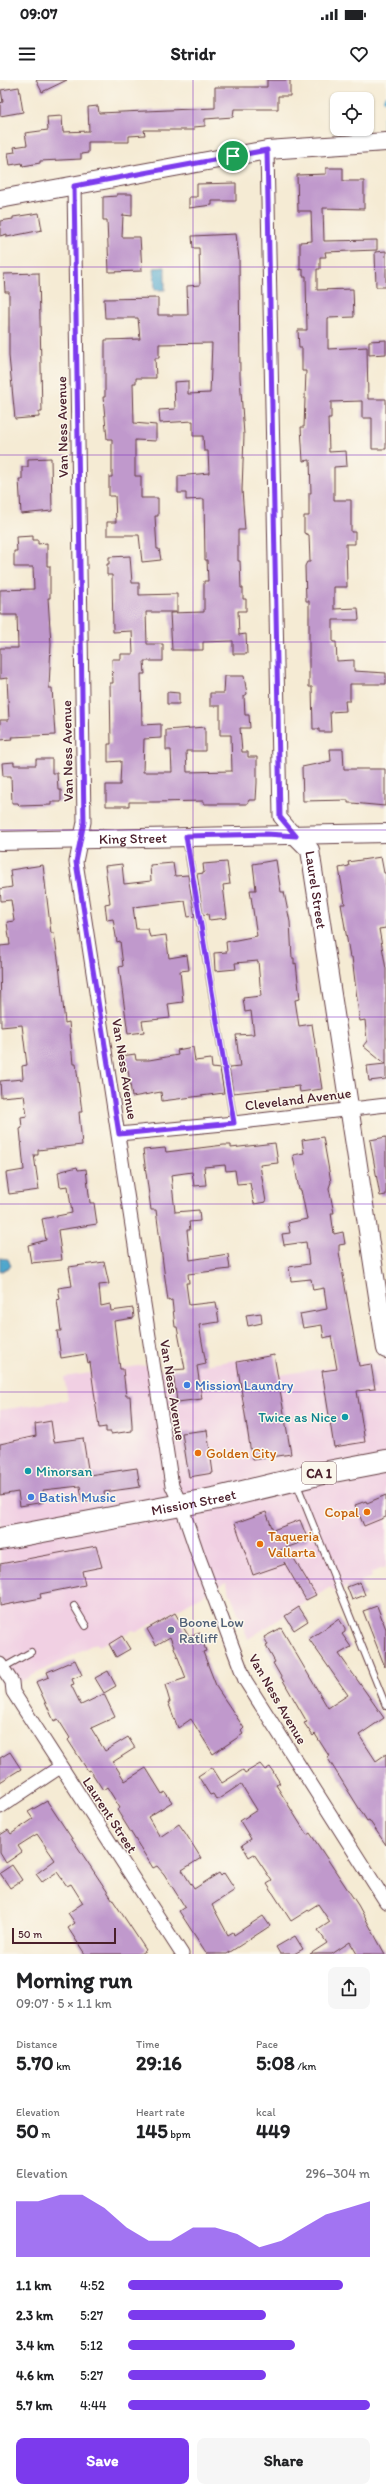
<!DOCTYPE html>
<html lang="en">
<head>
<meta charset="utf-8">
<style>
  body { margin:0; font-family:Itim,sans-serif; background:#f6f6f6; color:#202124; height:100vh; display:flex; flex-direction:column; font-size:15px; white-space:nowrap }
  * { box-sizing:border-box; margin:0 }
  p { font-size:13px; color:#757577 }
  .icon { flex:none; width:22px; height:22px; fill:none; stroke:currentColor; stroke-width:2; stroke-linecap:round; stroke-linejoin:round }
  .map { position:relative; height:1874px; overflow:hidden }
  .panel { display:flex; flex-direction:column; background:#fff; flex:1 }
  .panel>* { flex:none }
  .buttons { position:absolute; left:330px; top:12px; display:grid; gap:8px }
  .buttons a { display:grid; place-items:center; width:44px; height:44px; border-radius:8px; background:#fff; box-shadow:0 1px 3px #0004; font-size:20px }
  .scale { position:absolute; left:12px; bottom:10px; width:104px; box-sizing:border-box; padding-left:4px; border:2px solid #4a1f2b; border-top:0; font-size:11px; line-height:14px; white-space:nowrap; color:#4a1f2b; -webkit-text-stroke:3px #fbf7ec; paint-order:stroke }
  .pin { position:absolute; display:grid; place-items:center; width:34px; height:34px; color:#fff; margin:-17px; border:2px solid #fff; border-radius:50%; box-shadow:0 1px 4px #0007 }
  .round { display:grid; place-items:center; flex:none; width:42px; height:42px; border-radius:8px; background:#f6f6f6 }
  .overview { display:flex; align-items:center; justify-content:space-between; height:68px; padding:0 16px }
  h1 { font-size:22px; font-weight:700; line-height:30px }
  .stats { display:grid; grid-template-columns:repeat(3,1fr); gap:6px; height:68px; padding:4px 16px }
  .stats div { display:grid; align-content:center }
  .stats b { font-size:20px; font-weight:700 }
  .stats small { font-size:11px; font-weight:400 }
  .stats p { font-size:11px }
  .chart { height:112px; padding:8px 16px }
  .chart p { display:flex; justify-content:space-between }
  .chart svg { width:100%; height:72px; margin-top:4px; fill:#7c3aed; opacity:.7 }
  .primary-button { display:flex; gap:8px; margin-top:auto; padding:8px 16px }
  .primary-button a { flex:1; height:46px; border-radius:8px; background:#7c3aed; color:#fff; font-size:16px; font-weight:700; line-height:46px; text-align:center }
  .primary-button a+a { background:#f6f6f6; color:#202124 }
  ul { padding:0 16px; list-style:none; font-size:13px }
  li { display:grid; grid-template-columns:64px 48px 1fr; align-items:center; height:30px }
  li i { height:10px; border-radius:5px; background:#7c3aed }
  .status { display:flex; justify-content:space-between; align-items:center; height:28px; padding:0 20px; background:#fff; direction:ltr }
  .status svg { height:11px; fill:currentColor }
  header { display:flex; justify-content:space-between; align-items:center; height:52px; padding:0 16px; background:#fff; font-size:18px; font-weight:700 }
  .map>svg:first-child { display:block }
</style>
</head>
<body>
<div class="status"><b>09:07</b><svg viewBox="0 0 49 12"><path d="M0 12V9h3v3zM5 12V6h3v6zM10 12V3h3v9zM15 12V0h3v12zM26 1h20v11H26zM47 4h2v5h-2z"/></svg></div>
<header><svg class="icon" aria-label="menu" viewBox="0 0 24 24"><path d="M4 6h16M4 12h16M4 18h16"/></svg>Stridr<svg class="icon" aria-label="heart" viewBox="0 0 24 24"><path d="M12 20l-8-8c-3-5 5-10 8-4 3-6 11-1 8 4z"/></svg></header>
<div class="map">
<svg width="386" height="1874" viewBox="0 0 386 1874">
  <rect width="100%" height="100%" fill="#fbf7ec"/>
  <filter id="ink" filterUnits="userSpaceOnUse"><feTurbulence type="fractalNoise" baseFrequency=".025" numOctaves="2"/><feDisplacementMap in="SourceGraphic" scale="8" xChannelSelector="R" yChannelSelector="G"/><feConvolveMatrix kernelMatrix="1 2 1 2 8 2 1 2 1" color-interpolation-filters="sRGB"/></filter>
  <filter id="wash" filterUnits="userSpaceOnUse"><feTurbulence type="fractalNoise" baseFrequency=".012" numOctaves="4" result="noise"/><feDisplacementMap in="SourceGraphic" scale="16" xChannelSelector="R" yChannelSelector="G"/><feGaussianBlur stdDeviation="0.9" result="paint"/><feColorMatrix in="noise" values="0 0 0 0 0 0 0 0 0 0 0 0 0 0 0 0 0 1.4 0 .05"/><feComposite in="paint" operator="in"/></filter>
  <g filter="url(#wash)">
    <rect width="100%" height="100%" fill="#f5ebd4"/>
    <path fill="#f1d0e3" d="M275,1274L279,1295L386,1278V1487L371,1493L372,1497L335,1511L330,1507L248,1559L226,1502L137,1552L133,1550L99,1566L96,1563L4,1610L0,1603V1330L68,1320L64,1297L152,1284L154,1291L172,1290Z"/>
    <g fill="#50a7cd" stroke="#4d637c">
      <path d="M165,187V210H155L154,188Z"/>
      <path d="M0,1178L8,1179L11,1186L0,1192Z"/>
    </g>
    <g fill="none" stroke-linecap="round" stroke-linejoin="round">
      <g stroke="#50a7cd" stroke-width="4">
        <path d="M385,19L386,17"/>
        <path d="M384,48V39"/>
      </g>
    </g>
    <g id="blocks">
      <g fill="#c099cc">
        <path d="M36,0H67L42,12Z"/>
        <path d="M267,0H290V16H278V29H234L233,37L205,39V46L194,47V50H144L145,55L129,56V62H88V73L81,74V79L40,81V83L23,86L22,83L10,85L8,73L15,72L14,67L27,65L25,53L48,50L47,37L62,36L63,52L89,51L88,27L98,26L99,33L215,28V7H267Z"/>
        <path d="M19,7L23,32L0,36V23L3,22L1,10Z"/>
        <path d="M326,88H343V101H364V129L323,128L324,161L377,160V170L325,172L326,177H320V189H317V210L353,209L354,237L328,238V269L367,267L368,319H386V369H372V338H362V321L331,322V338H328L329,372L346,371L347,386L334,387V420H351V452H355V464H346L347,507H334V529L358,528L359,540H333V562H336L337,581L354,580V591L386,593V604H350V621H345L346,631L330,632L331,652H319V649H313L312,607H309V521H306L305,486L307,482H310L309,455L304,453V436H309V413H311L310,380L303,381L301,347H304L306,291H302V268H299L298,250H307L306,196H303V189L300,190V162L312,161L311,131H298L297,95L326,94Z"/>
        <path d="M236,103V121H212V125L189,128V117H197V104Z"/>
        <path d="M117,114H132V136L123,135L122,157H140L142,191L109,192L107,140H103V117L117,116Z"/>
        <path d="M39,133L42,150L7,157V154L0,156V141L13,139V137Z"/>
        <path d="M236,154L239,178L240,297L244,355L242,410L245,450H238V481H240L241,508H243V519H246V531H238L239,555L246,554L247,574H233V561L203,562V570H172L170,533L204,532V501H208L207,480H205L204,419L186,420V413H178V396L209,393L208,371H204L203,356H193V341L160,343L159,330L175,329L174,302L188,301V314L210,313L212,263L159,264V278H155L156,298H136V303H133L134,343L156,345V361L135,360V396H141V418H158V436H155L157,469H159L161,480L142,482L139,455H107V442H116L115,416H109V397H112V359H107L103,317H105V260L140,259L138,238H105L104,219L158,218V235H188L187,206L200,205L199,168H193L192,156Z"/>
        <path d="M386,171V207H376L375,172Z"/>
        <path d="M39,193L42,332H39V337L15,339L9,276V212H5L4,194Z"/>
        <path d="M386,260V274L369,275V261Z"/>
        <path d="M51,378L52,431L21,434L19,399H22V387H28V379Z"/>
        <path d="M33,456V460H38V464L47,463V486H50V518H48L51,564L49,608H52L55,655L12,657L13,659L0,660V640H9L7,598L0,599V568H18L17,535H0V510L34,509L33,487H14V471H17L16,457Z"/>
        <path d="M130,476L132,503H139V515L177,514V532H146L147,564H163V581H144L145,594H141L142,645L161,644V658L144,659L143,692H172L171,670H166V650L205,647V671H186L187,692L232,691L231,655H220V626H210V613H224L225,596H244L247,614L244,616L245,635H249L250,648H240L242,672H248V677H257V703L256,720H249L247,724H204V721L155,722H129V726H106V705H120L121,681L108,682V664H111L110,603H113L112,579H121V574H133L132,551L113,552L112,495H107V484H109V477Z"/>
        <path d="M167,612L179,613V624H167Z"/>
        <path d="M330,669H343L344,689H385V726L352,723H348V720L303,721L302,687L331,681Z"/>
        <path d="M36,679H52V693H57L58,710H61V722H51V725L19,726L18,723H12L11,696H3L2,683L14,682V685H36Z"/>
        <path d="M381,777L384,793H386V848L379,849L386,889V999L369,1001L367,986L385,984L363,966L367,961L365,940L360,941L359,935L352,877H350L341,824H345L339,788L349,786L348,782Z"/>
        <path d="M276,780L280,806L281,812H284L290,842L292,878H294V884L296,883L300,919L295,920L299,946L312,944L322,1009L300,1012L299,1006L233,1013L229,988L240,987L236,955L254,954L251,931L245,932L243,918L261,916L258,881L235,883L236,889L215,891L214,873L227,872L226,862L257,856L250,810H256L253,784Z"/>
        <path d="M227,782L230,804L223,805L227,838L209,840L208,834L203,835L197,794L204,793L203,784Z"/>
        <path d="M173,783L175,796L188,795L195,836L188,837L185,821L133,827L136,849H148L150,857L166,855L169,878L187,875L189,890L180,891L183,922L168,924L170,938L142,941L144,952L128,954L119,887L123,886L120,861L117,862L113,839L107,840L105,824L110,823L105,786L122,784L124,804L151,801L150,785Z"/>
        <path d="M43,785L51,853H54L59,885L65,943L69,942L73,984H76L82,1032H79L82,1065L38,1070V1075H34L39,1110L9,1114L6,1093L24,1090L20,1049L22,1048L21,1037L27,1036L24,1015L1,1017L0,1001L23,999L22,986L27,985L22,945L1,947L0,866L10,865L7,842L14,841L11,820L1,821L0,809L12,807L10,790Z"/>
        <path d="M193,967L195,981L211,979L212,988L220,989L224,1013L162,1021L161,1012L132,1017L128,990L124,991L122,976L135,974L136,980H149L178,975L177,970Z"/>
        <path d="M323,1057L331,1102L329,1108L334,1133H331L334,1154L343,1152L345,1164L339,1165V1172L359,1286L371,1284L375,1309L357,1311L365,1362L334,1367L322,1291L337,1289L331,1256L324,1258L322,1245L303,1248L300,1234L327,1229L324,1208L313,1210L311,1199L291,1201L289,1187L309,1184L306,1162L284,1165L282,1154L290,1153L288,1143L307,1139L301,1110H299L293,1075L304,1073L302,1060Z"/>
        <path d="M386,1057V1115L380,1116L370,1060Z"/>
        <path d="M275,1063L278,1083L260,1085L266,1122L254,1124L250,1103L237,1104L235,1090L226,1091L225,1085L204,1087L206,1105L194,1106L192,1092L171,1095L175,1132L199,1130L200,1141L189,1142L190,1150H187L190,1180L228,1174L230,1189L188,1194L189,1203H186L189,1225L216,1222L219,1242L199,1245L206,1284L197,1286L202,1319L177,1322L173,1290L185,1289L177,1247H175L172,1220L168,1221L156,1130H151L143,1070L165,1068L166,1072L224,1065H231V1068Z"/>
        <path d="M77,1087L78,1090L86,1089L90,1123H94L97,1144L58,1150L62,1180L31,1183L28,1165L46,1160L42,1139L72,1133L68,1106L60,1107L58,1092Z"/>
        <path d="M104,1182L109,1204L99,1205L101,1226L110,1224L111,1231L133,1228L134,1238L114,1241L120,1289H123L126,1316H130L132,1345V1351L111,1354V1352H106V1347L99,1348L90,1282L88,1283L86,1274L61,1278L57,1251H61L57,1220L60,1219L58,1208L72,1206L69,1187Z"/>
        <path d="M261,1233L262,1243L248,1246L246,1235Z"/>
        <path d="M274,1275L291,1374L252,1380L237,1282Z"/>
        <path d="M51,1341L54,1362L83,1358L89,1395L137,1388L140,1407L104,1412L105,1418L82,1421L80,1406L43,1410L44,1422L20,1426L18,1412L0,1415V1364L36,1356L35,1344Z"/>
        <path d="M207,1350L213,1393L189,1397L182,1353Z"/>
        <path d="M386,1415V1437L364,1446L355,1425L366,1421L367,1423Z"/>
        <path d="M266,1432L273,1450L300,1440L308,1460L280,1470L282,1477L290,1472L316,1515L306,1520L284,1482L285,1484L253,1495L235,1443Z"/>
        <path d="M96,1466L102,1487L82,1491L85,1505L40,1514L41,1518L0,1526V1484Z"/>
        <path d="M360,1502L365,1515L352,1520L347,1507Z"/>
        <path d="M377,1526L386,1549L385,1587L363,1531Z"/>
        <path d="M299,1527L308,1541L294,1550L285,1536Z"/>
        <path d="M175,1533L189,1557L200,1553L206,1571L203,1572L217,1608L244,1648L241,1651L243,1654L213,1674L191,1639L178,1648L168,1622H170L165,1605L186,1598L170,1557L156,1565L147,1549Z"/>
        <path d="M339,1539L345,1548V1552L342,1554L351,1567L339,1574L384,1638L359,1655L376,1681L386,1674V1765L369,1740L367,1741L327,1677L329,1676L315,1654L313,1656L304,1643L307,1642L273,1583L275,1582L266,1566L268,1565L264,1557L281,1548L328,1628L348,1615L309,1559Z"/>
        <path d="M122,1556L130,1569L116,1577L109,1564Z"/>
        <path d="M75,1580L82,1595L72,1599L74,1604L71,1605L81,1625L104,1614L115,1637L91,1648L105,1671L128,1657L135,1668L113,1682L125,1701L146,1688L162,1714L165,1712L172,1722L148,1737L160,1757L179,1744L186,1754L201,1778L182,1790L194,1809L219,1793L221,1796L224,1793L235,1810L212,1825L228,1855L233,1852L234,1855L263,1836L270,1846L227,1874H207L179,1831L185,1827L164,1794L157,1786L153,1788L117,1730L120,1728L107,1707L103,1710L90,1690L88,1691L68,1660L70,1658L58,1639L54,1641L36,1602L49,1597L47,1592Z"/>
        <path d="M108,1591L116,1606L104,1613L95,1598Z"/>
        <path d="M10,1672L21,1689L0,1702V1678Z"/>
        <path d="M260,1684L265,1690L270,1687L280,1703L276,1705L307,1755L310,1753L358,1825L385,1874H357L350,1862L332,1874H310L327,1863L318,1850L330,1842L318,1824L291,1841L267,1804L272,1801L254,1774L249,1777L242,1765L251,1759L240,1741L257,1730L241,1704L217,1720L213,1714L210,1715L198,1696L212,1687L222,1703L243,1690L245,1693Z"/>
        <path d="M47,1721L146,1870L140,1874H85L68,1848L75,1843L68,1833L83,1823L71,1804L67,1806L57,1792L42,1802L36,1794L55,1780L37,1754L18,1766L22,1772L6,1783L0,1773V1755L8,1750L11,1754L33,1739L28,1732Z"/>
        <path d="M12,1785L22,1800L10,1808L0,1793Z"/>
        <path d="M295,1856L303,1869L294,1874H280L276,1867Z"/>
      </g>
    </g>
  </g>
  <g filter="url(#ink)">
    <use href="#blocks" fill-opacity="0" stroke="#643e44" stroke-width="1"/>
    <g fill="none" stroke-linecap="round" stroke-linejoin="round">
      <g stroke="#643e44" stroke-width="8">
        <g id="lane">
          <path d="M186,758L234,1043"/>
          <path d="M296,1402L386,1626"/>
          <path d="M74,1526L86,1546"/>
          <path d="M8,1585L31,1572"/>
        </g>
      </g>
      <g stroke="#643e44" stroke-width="15">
        <g id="street">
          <path d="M267,70L280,737L296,756"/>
          <path d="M74,106L84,742L76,782L172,1406L181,1425L198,1475L245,1600L386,1822"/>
          <path d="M119,1054L234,1043L386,1025"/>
          <path d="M0,1584L12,1602L13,1612L182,1874"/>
          <path d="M0,1727L60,1687"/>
        </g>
      </g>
      <g stroke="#643e44" stroke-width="20">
        <g id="secondary">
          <path d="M0,119L267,70L386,62"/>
          <path id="s1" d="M296,756L310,770L386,1269"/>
          <path id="s2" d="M0,761L386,753"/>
        </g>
      </g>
      <g stroke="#643e44" stroke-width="24">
        <g id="highway">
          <path id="s3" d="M0,1459L218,1418L318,1394L386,1381"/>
        </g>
      </g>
      <use href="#lane" stroke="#fff" stroke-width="6"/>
      <use href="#street" stroke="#fff" stroke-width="13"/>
      <use href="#secondary" stroke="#fff" stroke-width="18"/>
      <use href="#highway" stroke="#fff" stroke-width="22"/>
    </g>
  </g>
  <g fill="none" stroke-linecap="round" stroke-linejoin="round" filter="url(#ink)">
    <g stroke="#fff" stroke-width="8">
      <path id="route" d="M267,70L280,737L296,756L267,754L186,756L234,1043L119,1054L76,782L84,742L74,106Z"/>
    </g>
    <use href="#route" stroke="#7c3aed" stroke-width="5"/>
  </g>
  <path fill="none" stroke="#7b2cbf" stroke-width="1" stroke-opacity="0.55" d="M193,0V1874M0,187H386M0,375H386M0,562H386M0,750H386M0,937H386M0,1124H386M0,1312H386M0,1499H386M0,1687H386"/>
  <g fill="#3f7fe0" stroke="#fbf7ec" stroke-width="1.5">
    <circle cx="187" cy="1305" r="4"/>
    <circle cx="31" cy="1417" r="4"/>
  </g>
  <g fill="#0f9aa8" stroke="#fbf7ec" stroke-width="1.5">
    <circle cx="345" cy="1337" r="4"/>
    <circle cx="28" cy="1391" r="4"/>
  </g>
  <g fill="#e8710a" stroke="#fbf7ec" stroke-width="1.5">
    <circle cx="198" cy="1373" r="4"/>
    <circle cx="367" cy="1432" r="4"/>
    <circle cx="260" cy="1464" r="4"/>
  </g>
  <circle fill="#5c6f8a" stroke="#fbf7ec" stroke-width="1.5" cx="171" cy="1550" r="4"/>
  <g text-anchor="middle" stroke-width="3" stroke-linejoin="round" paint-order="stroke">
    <rect fill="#fbf7ec" stroke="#7f6065" stroke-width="1" x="302" y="1382" width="34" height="22" rx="3"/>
    <g font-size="13" font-weight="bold" fill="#4a1f2b">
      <text x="319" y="1398">CA 1</text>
    </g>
    <g font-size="14" fill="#4a1f2b" stroke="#fbf7ec">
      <text transform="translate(62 347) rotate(-91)" y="5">Van Ness Avenue</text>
      <text transform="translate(67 671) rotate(-91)" y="5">Van Ness Avenue</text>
      <text dy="5" stroke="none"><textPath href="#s2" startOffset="133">King Street</textPath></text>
      <text dy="5" stroke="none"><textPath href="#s1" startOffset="60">Laurel Street</textPath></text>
      <text transform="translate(125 989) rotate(81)" y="5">Van Ness Avenue</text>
      <text transform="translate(298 1019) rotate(-7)" y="5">Cleveland Avenue</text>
      <text transform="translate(173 1310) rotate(81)" y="5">Van Ness Avenue</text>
      <text dy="5" stroke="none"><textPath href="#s3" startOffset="197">Mission Street</textPath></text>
      <text transform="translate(278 1619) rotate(60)" y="5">Van Ness Avenue</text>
      <text transform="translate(110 1735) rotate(57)" y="5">Laurent Street</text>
    </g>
    <g font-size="14" fill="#366cbe" stroke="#fbf7ec" text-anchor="start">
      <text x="195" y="1310">Mission Laundry</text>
      <text x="39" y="1422">Batish Music</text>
    </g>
    <g font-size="14" fill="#0d838f" stroke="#fbf7ec" text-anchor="end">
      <text x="337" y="1342">Twice as Nice</text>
      <text x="36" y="1396" text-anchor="start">Minorsan</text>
    </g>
    <g font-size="14" fill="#c56008" stroke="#fbf7ec" text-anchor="start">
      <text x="206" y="1378">Golden City</text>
      <text x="359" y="1437" text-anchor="end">Copal</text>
      <text x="268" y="1461">Taqueria<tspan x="268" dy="16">Vallarta</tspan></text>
    </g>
    <g font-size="14" fill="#4e5e75" stroke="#fbf7ec" text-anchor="start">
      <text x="179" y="1547">Boone Low<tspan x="179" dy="16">Ratliff</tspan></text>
    </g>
  </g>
</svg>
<div class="buttons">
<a><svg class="icon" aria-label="locate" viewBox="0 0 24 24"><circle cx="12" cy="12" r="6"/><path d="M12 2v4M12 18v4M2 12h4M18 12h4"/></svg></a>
</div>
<div class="scale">50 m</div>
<div class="pin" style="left:233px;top:76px;background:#1e9e55"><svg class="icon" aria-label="arrive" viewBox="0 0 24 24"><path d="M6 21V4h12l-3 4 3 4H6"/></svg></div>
</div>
<section class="panel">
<div class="overview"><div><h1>Morning run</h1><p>09:07 · 5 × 1.1 km</p></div><a class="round"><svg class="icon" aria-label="share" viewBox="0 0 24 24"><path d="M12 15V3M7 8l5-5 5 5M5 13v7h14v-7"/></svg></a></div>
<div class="stats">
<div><p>Distance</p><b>5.70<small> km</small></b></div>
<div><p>Time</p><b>29:16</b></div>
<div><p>Pace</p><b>5:08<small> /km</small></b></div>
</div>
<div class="stats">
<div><p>Elevation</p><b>50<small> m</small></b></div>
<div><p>Heart rate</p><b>145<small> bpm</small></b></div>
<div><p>kcal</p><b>449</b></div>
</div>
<div class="chart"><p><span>Elevation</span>296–304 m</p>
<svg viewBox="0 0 160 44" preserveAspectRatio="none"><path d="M0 44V10L10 10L20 6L30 6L40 14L50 26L60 34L70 34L80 26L90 26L100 30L110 38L120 34L130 26L140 18L150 14L160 10V44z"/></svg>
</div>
<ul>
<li><b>1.1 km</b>4:52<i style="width:89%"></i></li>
<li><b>2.3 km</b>5:27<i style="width:57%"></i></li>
<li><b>3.4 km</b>5:12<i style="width:69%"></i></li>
<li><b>4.6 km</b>5:27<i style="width:57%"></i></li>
<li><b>5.7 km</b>4:44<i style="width:100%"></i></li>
</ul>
<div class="primary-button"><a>Save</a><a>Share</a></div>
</section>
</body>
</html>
